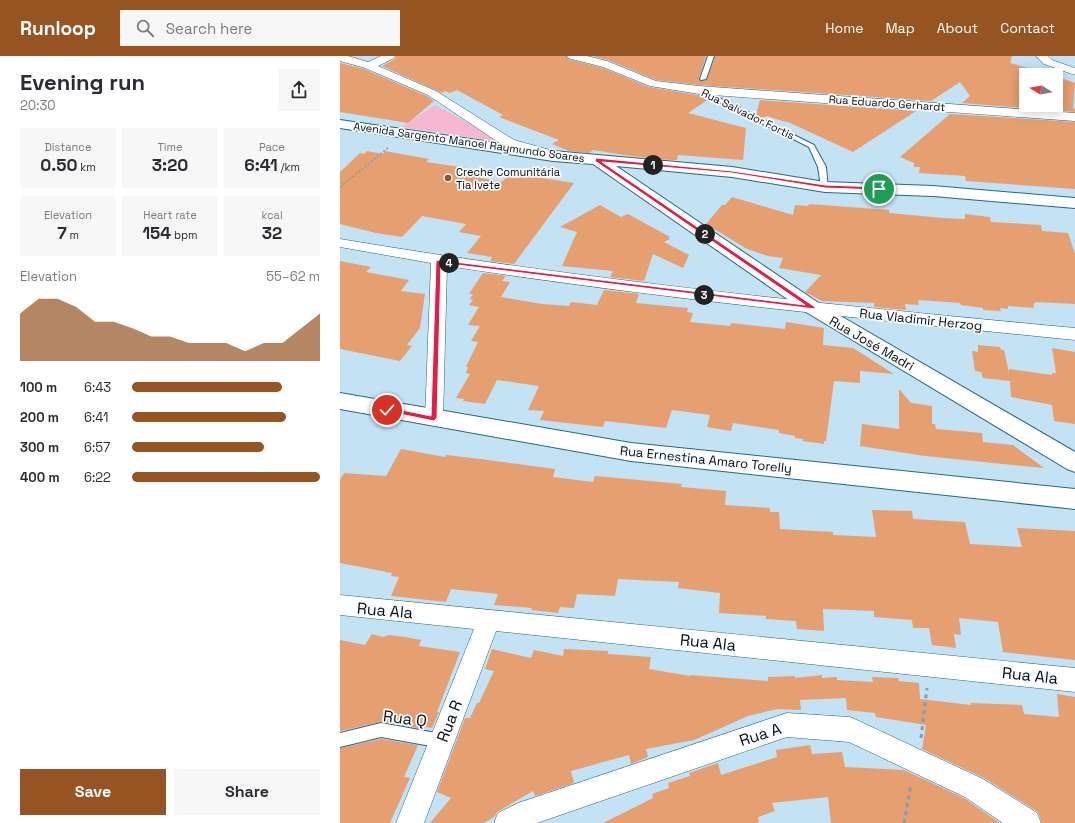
<!DOCTYPE html>
<html lang="en">
<head>
<meta charset="utf-8">
<style>
  body { margin:0; font-family:"Space Grotesk",sans-serif; background:#f7f7f7; color:#2b2b33; height:100vh; display:flex; flex-direction:column; font-size:15px; white-space:nowrap }
  * { box-sizing:border-box; margin:0 }
  p { font-size:13px; color:#7c7c81 }
  .icon { flex:none; width:22px; height:22px; fill:none; stroke:currentColor; stroke-width:2; stroke-linecap:round; stroke-linejoin:round }
  .map { position:relative; flex:1; overflow:hidden }
  .sheet { display:flex; flex-direction:column; background:#fff; width:340px }
  .sheet>* { flex:none }
  .needle { width:26px; rotate:281deg }
  .tools { position:absolute; left:679px; top:12px; display:grid; gap:8px }
  .tools a { display:grid; place-items:center; width:44px; height:44px; border-radius:0px; background:#fff; box-shadow:0 2px 10px #0003; font-size:20px }
  .pin { position:absolute; display:grid; place-items:center; width:34px; height:34px; color:#fff; margin:-17px; border:2px solid #fff; border-radius:50%; box-shadow:0 1px 4px #0007 }
  .km { position:absolute; width:20px; height:20px; margin:-10px; border-radius:50%; background:#222; color:#fff; font-size:11px; line-height:20px; text-align:center }
  .round { display:grid; place-items:center; flex:none; width:42px; height:42px; border-radius:0px; background:#f7f7f7 }
  .summary { display:flex; align-items:center; justify-content:space-between; height:68px; padding:0 20px }
  h1 { font-size:22px; font-weight:600; line-height:30px }
  .metrics { display:grid; grid-template-columns:repeat(3,1fr); gap:6px; height:68px; padding:4px 20px }
  .metrics div { display:grid; align-content:center; border-radius:0px; background:#f7f7f7; text-align:center }
  .metrics b { font-size:17px; font-weight:600 }
  .metrics small { font-size:11px; font-weight:400 }
  .metrics p { font-size:11px }
  .chart { height:112px; padding:8px 20px }
  .chart p { display:flex; justify-content:space-between }
  .chart svg { width:100%; height:72px; margin-top:4px; fill:#965423; opacity:.7 }
  .button { display:flex; gap:8px; margin-top:auto; padding:8px 20px }
  .button a { flex:1; height:46px; border-radius:0px; background:#965423; color:#fff; font-size:16px; font-weight:600; line-height:46px; text-align:center }
  .button a+a { background:#f7f7f7; color:#2b2b33 }
  ul { padding:0 20px; list-style:none; font-size:13px }
  li { display:grid; grid-template-columns:64px 48px 1fr; align-items:center; height:30px }
  li i { height:10px; border-radius:5px; background:#965423 }
  header { display:flex; align-items:center; gap:24px; box-sizing:border-box; height:56px; padding:0 20px; background:#965423; color:#fff }
  header strong { font-size:19px }
  nav { display:flex; gap:22px; margin-inline-start:auto; font-size:14px }
  .search { width:280px; height:36px; background:#f7f7f7; display:flex; align-items:center; gap:10px; box-sizing:border-box; padding:0 14px; border-radius:0px; color:#7c7c81; font-size:15px }
  main { display:flex; flex:1; min-height:0 }
  .map>svg:first-child { display:block }
</style>
</head>
<body>
<header>
<strong>Runloop</strong>
<div class="search"><svg class="icon" aria-label="search" viewBox="0 0 24 24"><circle cx="10" cy="10" r="6"/><path d="M15 15l6 6"/></svg>Search here</div>
<nav><a>Home</a><a>Map</a><a>About</a><a>Contact</a></nav>
</header>
<main>
<section class="sheet">
<div class="summary"><div><h1>Evening run</h1><p>20:30</p></div><a class="round"><svg class="icon" aria-label="share" viewBox="0 0 24 24"><path d="M12 15V3M7 8l5-5 5 5M5 13v7h14v-7"/></svg></a></div>
<div class="metrics">
<div><p>Distance</p><b>0.50<small> km</small></b></div>
<div><p>Time</p><b>3:20</b></div>
<div><p>Pace</p><b>6:41<small> /km</small></b></div>
</div>
<div class="metrics">
<div><p>Elevation</p><b>7<small> m</small></b></div>
<div><p>Heart rate</p><b>154<small> bpm</small></b></div>
<div><p>kcal</p><b>32</b></div>
</div>
<div class="chart"><p><span>Elevation</span>55–62 m</p>
<svg viewBox="0 0 160 44" preserveAspectRatio="none"><path d="M0 44V15L10 6L20 6L30 11L40 20L50 20L60 24L70 29L80 29L90 33L100 33L110 33L120 38L130 33L140 33L150 24L160 15V44z"/></svg>
</div>
<ul>
<li><b>100 m</b>6:43<i style="width:80%"></i></li>
<li><b>200 m</b>6:41<i style="width:82%"></i></li>
<li><b>300 m</b>6:57<i style="width:70%"></i></li>
<li><b>400 m</b>6:22<i style="width:100%"></i></li>
</ul>
<div class="button"><a>Save</a><a>Share</a></div>
</section>
<div class="map">
<svg width="735" height="767" viewBox="0 0 735 767">
  <rect width="100%" height="100%" fill="#c3e2f4"/>
  <path fill="#f6b8d0" d="M95,49L167,87L61,71Z"/>
  <g fill="#e59f71">
    <path d="M56,0H226L228,3L263,12L309,31L363,40L369,43L348,57L406,72L403,104L338,99L337,104H330L291,100L253,94L249,97L229,95L212,88L219,84L159,61L163,59L117,34L110,37L105,35L102,37L42,10L55,3Z"/>
    <path d="M253,0H366L359,23L361,25L367,23L375,0H672L670,7L712,19H686V49H716V20L735,27L733,52L735,53V56L622,47L630,40L620,26L591,45L359,29L316,24L268,4Z"/>
    <path d="M0,7L24,13L87,40L94,45L68,67L0,56Z"/>
    <path d="M420,44L576,55L513,96L448,66L442,65L427,60L423,62L416,59Z"/>
    <path d="M610,58L735,66V133L626,125L625,120L579,117L580,111H574V107L560,101Z"/>
    <path d="M27,95L43,98L45,95L89,103L86,106L127,112L121,118L162,126L170,117L234,127L174,208L150,205L152,201L127,197L141,180L119,176L126,168L82,160L62,181L36,177L0,168V116L20,97L24,98Z"/>
    <path d="M392,141L453,159L455,149L468,150L469,148L549,154V157L603,162L625,163V158L650,161L651,166L701,169L702,175L728,177L735,198V248L695,246V248L693,247L694,252L668,250V253L660,252L661,255L643,254V252L621,249L620,247L578,244L579,249L565,248L566,254L534,251V247L482,245L465,236L481,219L439,212L443,202L428,200L407,193L366,168L382,149H385Z"/>
    <path d="M260,149L281,161L288,158L330,181L328,182L330,183L324,186L349,199L343,212L313,198L304,225L270,221L273,215L222,210L237,176L220,171Z"/>
    <path d="M0,205L31,211L26,216L69,224L61,235L85,238L80,272L67,289L72,290L60,305L0,293Z"/>
    <path d="M143,217L166,220L162,225L170,226L161,241L202,248L229,250L231,246L257,249L264,234L299,238L296,247L348,252L347,256L353,257L350,266L390,270L391,267L445,273L446,266L484,272L483,289L513,292L554,318L520,315V327L494,325L486,385H484V388L463,385V383L455,382V380L439,377V374L393,367L391,375L367,371L370,359L332,354L326,372L265,365L263,371L200,364L204,355L188,354L199,330L157,324L145,348L123,345L124,343L116,342L130,318L126,317L128,311H126L138,286L131,285L140,270L128,269L139,251L129,249L133,244L130,243L133,238H129Z"/>
    <path d="M638,289L660,291L661,294H664L669,317V313L712,319V317H716L712,292L735,296V368L714,365L712,349L671,341L670,325L643,322L641,316L635,315L632,295L638,296Z"/>
    <path d="M559,333L571,347L592,350V368H595L596,373L642,377L643,386L673,389L704,412L585,400L520,390L522,368L559,373Z"/>
    <path d="M61,393L105,401L106,399L140,403L215,413L213,421L253,426L255,420L342,428L341,431L386,435L385,449L430,452V456H439L440,473L493,476V479L536,481L532,454L572,455L573,463L625,466L630,488L682,491L677,472L735,475V604L663,596L658,566L619,562L621,579L614,578L616,592L592,589L589,572H573L572,564L534,561V555L483,553L484,575L457,573L456,565L426,563V560L379,557L380,537L338,532L339,526L278,523L275,540L237,538L234,552L220,551L218,557L191,554L192,552L154,549L158,538L111,533L106,546L51,540L59,521L51,520L52,517L0,507V424L4,417L46,420Z"/>
    <path d="M32,578L43,581L49,579L65,581L81,584L79,590L120,596L97,656H99L92,672L85,671L84,673L41,666L0,675V584L25,589Z"/>
    <path d="M152,593L191,602L194,594L223,600L224,593L268,595V598L311,601L309,613L350,620V619L428,625V621L455,620V622L482,619V622L497,621V624L533,626L532,621L558,622L559,625L579,627L580,643L631,649V647L682,649L684,658L719,661L717,638L735,641V767H702L698,756L644,722L582,693L586,669L536,661L535,657L507,654L506,642L460,644L461,654L437,653L408,660L354,684L306,693L308,701L291,708L289,699L231,715L234,727L195,740L193,735L157,756L155,760L144,767H90L111,742L97,736L125,662H130L137,647H139L154,615L145,613Z"/>
    <path d="M41,683L78,689L64,721L70,722L50,767H0V692Z"/>
    <path d="M470,689L472,698L502,696L505,711L564,714L624,742L660,767H491L488,741L432,747L435,755L418,761L419,767H263L313,742L312,738L329,732L328,727L350,720L349,717L378,707L381,719L437,701L436,694Z"/>
  </g>
  <g fill="none" stroke-linecap="round" stroke-linejoin="round">
    <g stroke="#266787" stroke-width="2">
      <g id="lane">
        <path d="M368,0H374L366,23L361,24L360,23Z"/>
        <path d="M359,32L474,89L486,111L488,133H485L481,131L478,111L469,91L357,35V33Z"/>
        <path d="M41,667L102,678L107,680L109,685L107,690L102,692L41,681L0,691V677Z"/>
      </g>
    </g>
    <g stroke="#266787" stroke-width="1">
      <g id="street">
        <path d="M0,0H8L28,6L41,0H55L54,2L38,10L96,35L174,84L210,94L212,97L210,100L205,101L164,90L88,39L25,12L0,5Z"/>
        <path d="M227,0H247L267,5L316,25L359,30L735,57V65L359,38L310,30L263,11L228,2Z"/>
        <path d="M696,0H708L712,4L735,12V19L704,8Z"/>
        <path d="M0,183C244,224 489,249 735,272V284C525,263 315,242 107,210L103,363L101,368L94,370L87,368L85,363L91,207L0,191Z"/>
        <path d="M0,539L735,612V636L156,575L84,767H56L134,573L0,559Z"/>
        <path d="M447,657L510,661L519,665L643,723L697,757L701,767H663L625,741L509,686L447,681L197,767H154L158,757L178,747Z"/>
      </g>
    </g>
    <g stroke="#266787" stroke-width="2">
      <g id="secondary">
        <path d="M0,64L213,95L392,111L485,126L593,130L735,142V152L593,140L485,136L392,121L276,110L480,248L735,396V416L727,413L466,256L253,108L213,105L0,72Z"/>
        <path d="M0,337L291,387L735,433V453L291,405L0,353Z"/>
      </g>
    </g>
    <path stroke="#839dad" stroke-width="1.5" stroke-dasharray="2 2" stroke-linecap="butt" d="M0,131L49,91"/>
    <g stroke="#839dad" stroke-width="3" stroke-dasharray="4 4" stroke-linecap="butt">
      <path d="M581,682L587,632"/>
      <path d="M564,767L571,728"/>
    </g>
    <use href="#lane" fill="#fff" fill-rule="evenodd"/>
    <use href="#street" fill="#fff" fill-rule="evenodd"/>
    <use href="#secondary" fill="#fff" fill-rule="evenodd"/>
  </g>
  <path fill="#e11d48" stroke="#fff" d="M256,102L392,115L485,129L539,131L542,133L539,134L485,132L392,117L262,106L475,251V253L101,207L97,362L94,365L45,355V352L47,351L91,360L96,205L99,204L465,249L255,105Z"/>
  <circle fill="#965423" stroke="#fdfdfd" stroke-width="1.5" cx="108" cy="122" r="4"/>
  <g text-anchor="middle" stroke-width="3.5" stroke-linejoin="round" paint-order="stroke">
    <g font-size="11" fill="#000e1a" stroke="#fdfdfd">
      <text transform="translate(547 47) rotate(4)" y="4">Rua Eduardo Gerhardt</text>
      <text transform="translate(408 58) rotate(26)" y="4">Rua Salvador Fortis</text>
      <text transform="translate(129 86) rotate(8)" y="4">Avenida Sargento Manoel Raymundo Soares</text>
    </g>
    <g font-size="11" fill="#000e1a" stroke="#fdfdfd" text-anchor="start">
      <text x="116" y="120">Creche Comunitária<tspan x="116" dy="13">Tia Ivete</tspan></text>
    </g>
    <g font-size="13" fill="#000e1a" stroke="#fdfdfd">
      <text transform="translate(581 263) rotate(6)" y="5">Rua Vladimir Herzog</text>
      <text transform="translate(532 287) rotate(30)" y="5">Rua José Madri</text>
      <text transform="translate(366 403) rotate(6)" y="5">Rua Ernestina Amaro Torelly</text>
    </g>
    <g font-size="16" fill="#000e1a" stroke="#fdfdfd">
      <text transform="translate(45 554) rotate(5)" y="6">Rua Ala</text>
      <text transform="translate(368 586) rotate(6)" y="6">Rua Ala</text>
      <text transform="translate(690 619) rotate(6)" y="6">Rua Ala</text>
      <text transform="translate(65 662) rotate(7)" y="6">Rua Q</text>
      <text transform="translate(109 665) rotate(-69)" y="6">Rua R</text>
      <text transform="translate(420 678) rotate(-18)" y="6">Rua A</text>
    </g>
  </g>
</svg>
<div class="tools">
<a><svg class="needle" viewBox="-14 -14 28 28"><path d="M0-13l5 13h-10z" fill="#e53935"/><path d="M0 13l5-13h-10z" fill="#7c7c81"/></svg></a>
</div>
<div class="pin" style="left:539px;top:133px;background:#1e9e55"><svg class="icon" aria-label="arrive" viewBox="0 0 24 24"><path d="M6 21V4h12l-3 4 3 4H6"/></svg></div>
<div class="pin" style="left:47px;top:354px;background:#d93025"><svg class="icon" aria-label="check" viewBox="0 0 24 24"><path d="M5 12l5 5 9-10"/></svg></div>
<b class="km" style="left:313px;top:109px">1</b>
<b class="km" style="left:365px;top:178px">2</b>
<b class="km" style="left:364px;top:239px">3</b>
<b class="km" style="left:109px;top:207px">4</b>
</div>
</main>
</body>
</html>
